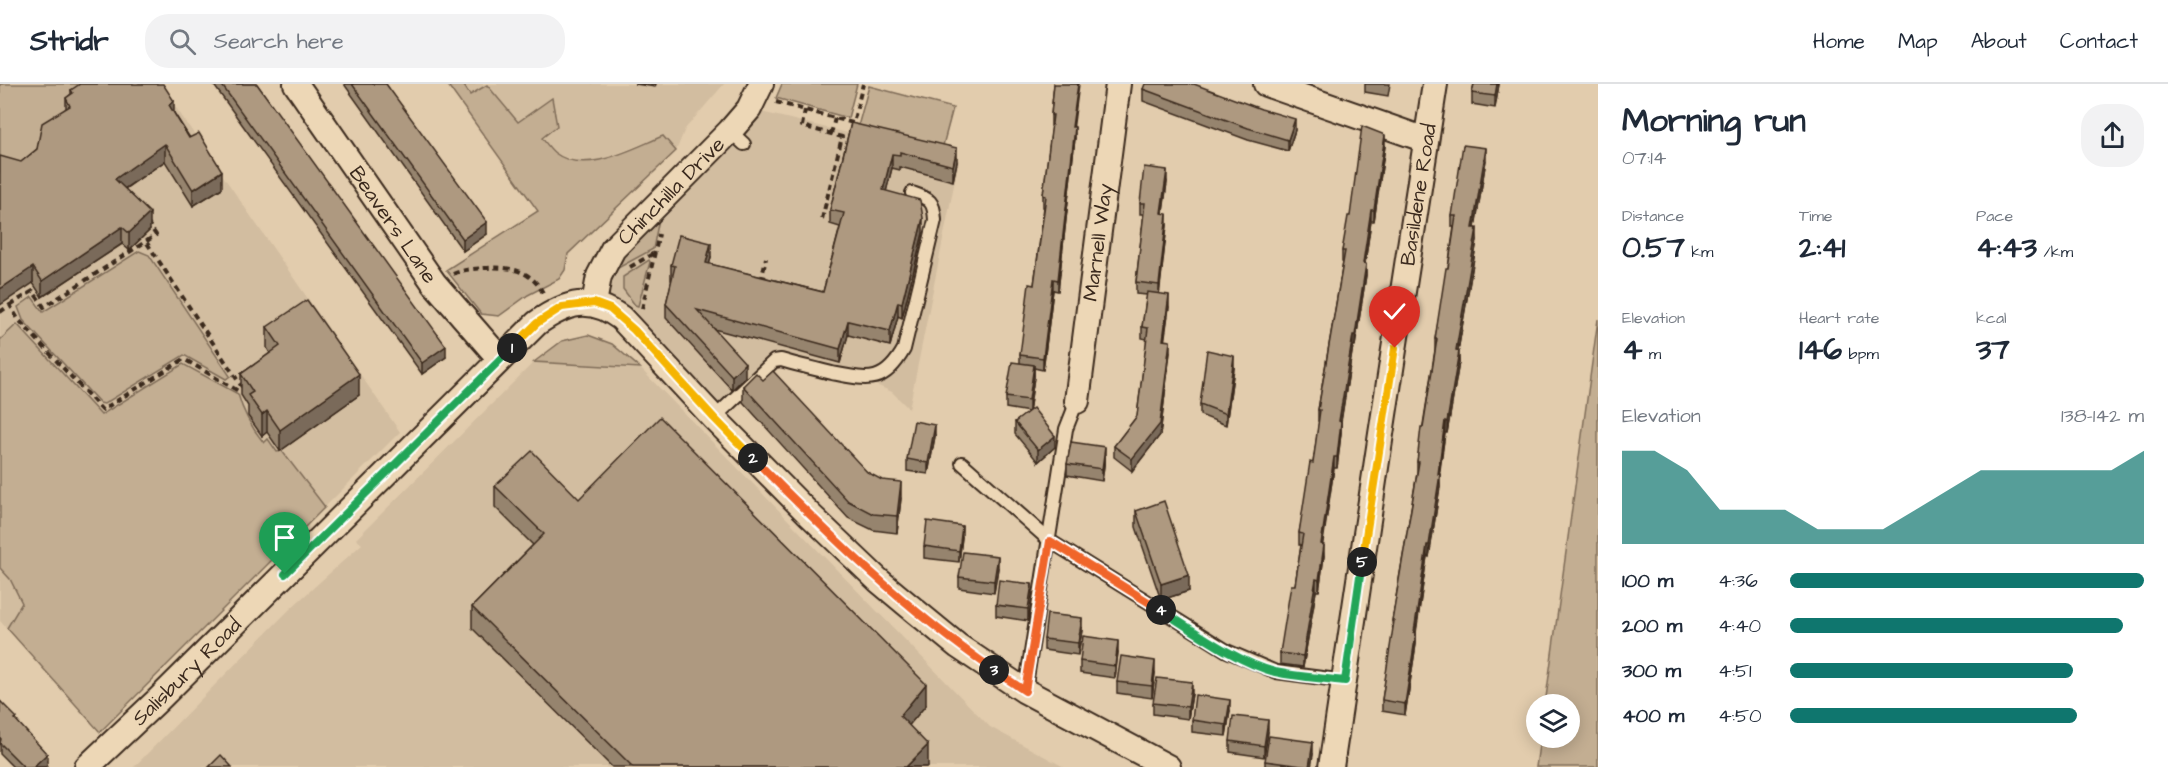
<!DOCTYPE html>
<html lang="en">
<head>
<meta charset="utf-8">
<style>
  body { margin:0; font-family:"Architects Daughter",sans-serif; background:#f2f2f3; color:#1f2937; height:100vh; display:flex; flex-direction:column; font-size:22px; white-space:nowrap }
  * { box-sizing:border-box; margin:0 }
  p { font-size:20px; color:#747a83 }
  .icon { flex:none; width:33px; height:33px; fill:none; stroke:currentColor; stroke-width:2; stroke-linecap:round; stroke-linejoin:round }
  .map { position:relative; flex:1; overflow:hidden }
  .sheet { display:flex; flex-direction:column; background:#fff; width:570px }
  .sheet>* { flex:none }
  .buttons { position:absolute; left:1526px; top:610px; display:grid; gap:12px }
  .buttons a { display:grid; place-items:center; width:54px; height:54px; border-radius:50%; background:#fff; box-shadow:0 3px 15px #0003; font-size:30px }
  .pin { position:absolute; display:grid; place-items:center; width:51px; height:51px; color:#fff; margin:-62px -26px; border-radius:50% 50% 50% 0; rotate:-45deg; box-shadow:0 0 6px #0007 }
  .pin .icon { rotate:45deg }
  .km { position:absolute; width:30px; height:30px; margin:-15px; border-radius:50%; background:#222; color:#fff; font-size:16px; line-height:30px; text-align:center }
  .round { display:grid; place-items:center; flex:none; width:63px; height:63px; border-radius:24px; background:#f2f2f3 }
  .head { display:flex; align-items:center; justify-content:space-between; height:102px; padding:0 24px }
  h1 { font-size:33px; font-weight:700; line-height:45px }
  .stats { display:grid; grid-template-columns:repeat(3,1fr); gap:9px; height:102px; padding:6px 24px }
  .stats div { display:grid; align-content:center }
  .stats b { font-size:30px; font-weight:700 }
  .stats small { font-size:16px; font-weight:400 }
  .stats p { font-size:16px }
  .chart { height:168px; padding:12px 24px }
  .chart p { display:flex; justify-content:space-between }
  .chart svg { width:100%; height:108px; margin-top:6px; fill:#0f766e; opacity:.7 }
  ul { padding:0 24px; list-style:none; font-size:20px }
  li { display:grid; grid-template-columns:96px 72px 1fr; align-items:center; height:45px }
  li i { height:15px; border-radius:8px; background:#0f766e }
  header { display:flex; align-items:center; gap:36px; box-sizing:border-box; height:84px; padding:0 30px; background:#fff; border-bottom:2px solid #e0e1e3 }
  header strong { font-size:28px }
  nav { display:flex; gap:33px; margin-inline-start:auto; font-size:21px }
  .search { width:420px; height:54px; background:#f2f2f3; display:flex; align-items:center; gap:15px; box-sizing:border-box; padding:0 21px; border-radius:24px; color:#747a83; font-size:22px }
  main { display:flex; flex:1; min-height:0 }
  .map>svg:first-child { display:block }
</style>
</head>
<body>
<header>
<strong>Stridr</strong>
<div class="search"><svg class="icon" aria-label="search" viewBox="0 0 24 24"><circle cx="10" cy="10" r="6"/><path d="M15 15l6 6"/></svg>Search here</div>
<nav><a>Home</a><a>Map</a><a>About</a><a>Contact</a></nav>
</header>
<main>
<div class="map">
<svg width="1598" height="683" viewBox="0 0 1598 683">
  <rect width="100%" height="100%" fill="#e2ccad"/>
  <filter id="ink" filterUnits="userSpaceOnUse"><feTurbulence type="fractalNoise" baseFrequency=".0167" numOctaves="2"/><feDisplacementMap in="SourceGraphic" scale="12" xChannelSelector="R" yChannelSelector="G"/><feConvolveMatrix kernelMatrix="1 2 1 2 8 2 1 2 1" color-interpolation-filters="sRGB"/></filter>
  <g filter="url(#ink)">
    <g fill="#d2bda0">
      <path d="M0,0L161,2L400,348L100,648L0,537Z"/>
      <path d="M463,0H724L685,45L676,67L663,52L598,77H577L555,70L542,54L518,38L488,1L470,11Z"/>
      <path d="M749,25L959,76L909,325L892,308L863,295L781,276L714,334L596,202Z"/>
      <path d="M534,278L640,284L990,643L1064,683H134L290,525L362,460L356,455Z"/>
    </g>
    <g fill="#c3ae92" stroke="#7f6c58" stroke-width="1.5">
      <path d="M0,0H107L37,82L0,88Z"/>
      <path d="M447,0H463L470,11L487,1L518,38L552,14L557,42L542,54C546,59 550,65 555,69C585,92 633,64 663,52L676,67L568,170L565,186L559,195L528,211L499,232L481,230L446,186L538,127Z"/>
      <path d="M782,0H857L848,34L776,14Z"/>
      <path d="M869,2L953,24L941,69L857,46Z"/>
      <path d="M659,135L653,165L618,184L625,168Z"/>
      <path d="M139,167L149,171L230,292L226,295L184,271L104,320L100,319L23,236L18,223L32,213L43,228Z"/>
      <path d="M649,176L650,178L638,222L635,221L623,205V193Z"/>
      <path d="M1598,235V683H1536L1540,654H1569V621H1545Z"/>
      <path d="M17,240L101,331L183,280L238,310C243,329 251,343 264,359L268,355L277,368L282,367L325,423L100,648L7,544L22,519L10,495L0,484V256Z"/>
      <path d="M588,251L612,260L640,284L534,278L562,257Z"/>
    </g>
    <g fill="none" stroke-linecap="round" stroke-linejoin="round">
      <g stroke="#3b2a1e" stroke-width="16">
        <g id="lane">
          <path d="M730,47L744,60"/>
          <path d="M714,334L774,277L781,276C798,281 815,285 832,289C868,296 884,301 904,265L935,136C934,116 929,115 912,109"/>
          <path d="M962,379L1050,457L1227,567L1276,588L1345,597"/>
          <path d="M1025,607L1066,345L1077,317"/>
        </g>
      </g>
      <g stroke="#3b2a1e" stroke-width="28">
        <g id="street">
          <path id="s1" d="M296,0L434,199L500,275"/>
          <path d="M1266,0L1426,56"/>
          <path id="s2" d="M594,220L599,192L613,165L730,47L749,25L761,0"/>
          <path id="s3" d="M1077,317L1118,0"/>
          <path id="s4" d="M87,683L158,616L537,239C567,218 590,211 621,234L714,334L810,431L878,496L908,521L958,562L1025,607L1168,683"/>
          <path id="s5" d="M1331,683L1381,350L1435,0"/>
        </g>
      </g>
      <g stroke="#3b2a1e" stroke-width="4" stroke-dasharray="6 4.5" stroke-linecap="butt">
        <path d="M776,18L853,39L863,0"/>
        <path d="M805,26L802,42L842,53L822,135"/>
        <path d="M831,50L835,34"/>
        <path d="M147,159L242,303"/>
        <path d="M630,183L654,169"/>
        <path d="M453,190C464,185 473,185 485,184C510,182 532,186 544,211"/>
        <path d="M766,194L762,193L766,174"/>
        <path d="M10,221L33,207L44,223L156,151L147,138"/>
        <path d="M642,225L659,150"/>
        <path d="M0,228L10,221L18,235L102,326L184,275L240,308"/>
      </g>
      <use href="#lane" stroke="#edd7b6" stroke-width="12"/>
      <use href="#street" stroke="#edd7b6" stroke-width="24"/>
    </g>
    <g fill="#96846e" stroke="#3b2a1e" stroke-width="1.5">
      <path d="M213,0H257L446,273L422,290Z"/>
      <path d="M344,0H386L487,150L463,167Z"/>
      <path d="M635,0H656L655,3Z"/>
      <path d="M1054,0L1074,43L1075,54L1058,207L1053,206L1043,286L1034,284V293L1029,328L1055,363L1038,378L1015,350V338L1029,328L1006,324V313L1020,279V271L1034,201L1044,123H1043V111L1052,42H1051V31Z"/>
      <path d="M1365,0H1390L1388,12L1365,8Z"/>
      <path d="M1474,0H1499L1495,24L1472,20V9Z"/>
      <path d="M1143,5L1295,46L1288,67L1248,56L1143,17Z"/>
      <path d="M71,6L174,29L222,104L193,122L165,77L125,105L150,146L129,166L122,160L42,213L33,199L21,78L37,65L66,24V14L71,10Z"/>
      <path d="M851,39L957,78L953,97L900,83V86L892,84L886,107L923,149L902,234L898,232L890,262L848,251L840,279L714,245L745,293L732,306L666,234V220L672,196H671V181L711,173L709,180L823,208L840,143L830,140V126Z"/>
      <path d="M1385,62L1374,137H1371L1365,180L1366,191L1355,262H1353L1341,338V349L1337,384H1334L1322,461L1324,472L1319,507H1316L1303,583L1280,580V569L1295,501L1301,461H1299V449L1313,379L1319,337H1318V326L1343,179L1342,178V167L1350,132Z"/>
      <path d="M1486,76L1475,144L1477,156L1458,267L1459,278L1447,349H1445L1439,390L1440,402L1429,473L1427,472L1416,549V560L1405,631L1382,627V616L1393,548L1392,537L1417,389V378L1435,266V255L1448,184L1454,143H1452V132Z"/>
      <path d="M1167,98L1163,129L1167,141L1159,210L1169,223L1164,256L1170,268L1160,351L1132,387L1114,373V362L1137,332L1147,255L1142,254V243L1147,211L1136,210V198L1144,130H1140V119Z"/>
      <path d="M267,243L359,311L280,367L267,348L262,352L248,332V322L241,311V290L270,269L267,264Z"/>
      <path d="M1234,284L1226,341L1200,331V320Z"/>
      <path d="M763,296L867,388L901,414L897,449L873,446L848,434L743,318V302Z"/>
      <path d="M935,352L928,390L907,387V375Z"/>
      <path d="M1105,374L1102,397L1067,391V380Z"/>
      <path d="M495,402L579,415L926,621L909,641L928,682L927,683H612L472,544V523L533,461L495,423Z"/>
      <path d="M1136,427L1189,507L1161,516L1136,443Z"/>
      <path d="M962,453L959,478L924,474V462Z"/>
      <path d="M998,484L994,509L959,504V493Z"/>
      <path d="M1032,512L1028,537L996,532V521Z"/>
      <path d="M1082,546L1078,571L1044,566V555Z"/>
      <path d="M1118,568L1115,594L1080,589V577Z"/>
      <path d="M1155,589L1152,614L1117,609V598Z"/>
      <path d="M1192,610L1188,635L1153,630V619Z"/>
      <path d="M0,617L17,637L47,681L45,683H13L0,670Z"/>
      <path d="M1230,627L1226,652L1192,648V636Z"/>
      <path d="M1268,648L1264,673L1230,668V657Z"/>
      <path d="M1313,670L1311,683H1265V677Z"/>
    </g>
    <g fill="#7a6b5a" stroke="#3b2a1e" stroke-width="1.5">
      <path d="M1078,0H1079L1072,54V43Z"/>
      <path d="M1497,0H1499L1495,24V12Z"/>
      <path d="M174,17V34L169,21Z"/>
      <path d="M1295,35V46L1288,67V56Z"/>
      <path d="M1075,43V54L1058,207V196Z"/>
      <path d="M1385,51V62L1374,137V126Z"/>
      <path d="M165,60V77L115,111V95Z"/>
      <path d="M957,64V78L953,97V82Z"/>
      <path d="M1486,64V76L1473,155V144Z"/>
      <path d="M892,70V84L883,120V106Z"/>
      <path d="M1167,86V98L1161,141V129Z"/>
      <path d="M222,87V104L193,122V106Z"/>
      <path d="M1371,126V137L1363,191V179Z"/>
      <path d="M150,129V146L129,166V149Z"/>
      <path d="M1167,130V141L1159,212V201Z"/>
      <path d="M923,134V149L902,234V219Z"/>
      <path d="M487,138V150L463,167V155Z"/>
      <path d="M122,143V160L42,213V197Z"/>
      <path d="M1477,144V156L1456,278V266Z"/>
      <path d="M711,159V173L706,194V179Z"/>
      <path d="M1366,180V191L1355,262V251Z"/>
      <path d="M33,183V199L0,221V205Z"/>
      <path d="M1053,195V206L1043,286V274Z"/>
      <path d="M1169,211V223L1163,267V256Z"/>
      <path d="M898,218V232L890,262V247Z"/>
      <path d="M848,237V251L840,279V265Z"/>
      <path d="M1353,251V262L1339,349V337Z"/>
      <path d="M1170,257V268L1160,351L1132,387V375Z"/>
      <path d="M446,262V273L422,290V279Z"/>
      <path d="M1459,267V278L1447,349V338Z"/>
      <path d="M1234,272V284L1226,341V330Z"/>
      <path d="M745,279V293L732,306V292Z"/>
      <path d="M1034,281V293L1029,328V316Z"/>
      <path d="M359,290V311L280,367V346Z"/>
      <path d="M267,327V348L262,352V331Z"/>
      <path d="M1445,337V349L1438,401V390Z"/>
      <path d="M1341,338V349L1337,384V373Z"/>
      <path d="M935,341V352L928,390V379Z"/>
      <path d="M1055,352V363L1038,378V366Z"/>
      <path d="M1105,363V374L1102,397V385Z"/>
      <path d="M1334,373V384L1321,472V460Z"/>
      <path d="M1440,390V402L1429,473V461Z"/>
      <path d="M901,398V414L897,449V432Z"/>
      <path d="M962,442V453L959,478V467Z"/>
      <path d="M1324,461V472L1319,507V496Z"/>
      <path d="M1427,461V472L1414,560V548Z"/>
      <path d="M998,472V484L994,509V497Z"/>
      <path d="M1189,491V507L1161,516V500Z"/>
      <path d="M1316,495V507L1303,583V572Z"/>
      <path d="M1032,500V512L1028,537V525Z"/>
      <path d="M1082,534V546L1078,571V559Z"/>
      <path d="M1416,549V560L1405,631V620Z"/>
      <path d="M1118,557V568L1115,594V582Z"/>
      <path d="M1155,577V589L1152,614V602Z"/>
      <path d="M1192,598V610L1188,635V623Z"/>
      <path d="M926,600V621L900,652V632Z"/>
      <path d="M1230,616V627L1226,652V641Z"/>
      <path d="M1268,636V648L1264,673V662Z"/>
      <path d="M1313,658V670L1311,683H1309Z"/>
      <path d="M928,661V682L927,683H906Z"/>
      <path d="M47,670V681L45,683H33Z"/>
    </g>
    <g fill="#ae9980" stroke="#3b2a1e" stroke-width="1.5">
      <path d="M80,0H163L174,17L169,21L189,54L199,49L222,87L193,106L165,60L115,95L150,129L129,149L122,143L42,197L33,183L0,205V72L21,78L37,65L42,39L70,22L66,14L73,9L71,6Z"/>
      <path d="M221,0H257L446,262L422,279Z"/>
      <path d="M352,0H386L487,138L463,155Z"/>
      <path d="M1054,0H1078L1072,43H1075L1058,196L1053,195L1043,274L1020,271L1029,200L1034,201L1046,112L1043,111L1053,31H1051Z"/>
      <path d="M1145,0H1194L1261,25L1295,35L1288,56L1248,44L1143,5Z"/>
      <path d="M1474,0H1497L1495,12L1472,9Z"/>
      <path d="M851,39L957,64L953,82L900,68V71L892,70L883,106L920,116L923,134L902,219L898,218L890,247L848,237L840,265L697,226L745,279L732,292L666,220L675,182L671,181L679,151L711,159L706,179L823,208L844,129L830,126Z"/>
      <path d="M1362,42L1385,51L1374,126H1371L1363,179L1366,180L1355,251H1353L1339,337L1341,338L1337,373H1334L1321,460L1324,461L1319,496L1316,495L1303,572L1280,569L1291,501H1295L1299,475L1303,450L1299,449L1310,378L1313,379L1320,326H1318L1345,167H1342L1348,132H1350Z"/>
      <path d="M1463,61L1486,64L1473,144H1477L1456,266L1459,267L1447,338L1445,337L1438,390H1440L1429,461H1427L1414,548L1416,549L1405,620L1382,616L1394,537H1392L1419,378H1417L1421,343H1423L1437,255H1435L1446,184H1448L1452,159L1456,132H1452Z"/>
      <path d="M1144,83L1167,86L1161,129L1167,130L1159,201L1136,198L1145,119H1140Z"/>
      <path d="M1147,208L1169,211L1163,256L1170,257L1160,340L1132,375L1114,362L1137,332L1148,244L1142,243Z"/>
      <path d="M307,216L359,290L280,346L267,327L262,331L248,311L253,308L241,290L280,262L267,243Z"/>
      <path d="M1207,266L1234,272L1226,330L1200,320Z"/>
      <path d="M1012,278L1034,281L1029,316L1006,313Z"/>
      <path d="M773,287L867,388L882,396L901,398L897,432L873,430L848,417L743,302L756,289L763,296Z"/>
      <path d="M1033,324L1055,352L1038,366L1015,338Z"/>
      <path d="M660,333L926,600L900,632L928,661L906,683H633L472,523L544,450L495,402L532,367L579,415Z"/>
      <path d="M914,337L935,341L928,379L907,375Z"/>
      <path d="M1071,358L1105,363L1102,385L1067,380Z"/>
      <path d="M1164,417L1189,491L1161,500L1136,427Z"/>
      <path d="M927,437L962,442L959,467L924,462Z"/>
      <path d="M963,468L998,472L994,497L959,493Z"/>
      <path d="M999,496L1032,500L1028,525L996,521Z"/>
      <path d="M1047,530L1082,534L1078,559L1044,555Z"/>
      <path d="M1083,552L1118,557L1115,582L1080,577Z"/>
      <path d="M1121,572L1155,577L1152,602L1117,598Z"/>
      <path d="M1157,594L1192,598L1188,623L1153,619Z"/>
      <path d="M1195,611L1230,616L1226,641L1192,636Z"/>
      <path d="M0,617L17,634L15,635L47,670L33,683H24L0,659L1,655L0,654Z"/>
      <path d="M1233,632L1268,636L1264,662L1230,657Z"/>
      <path d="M1269,652L1313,658L1309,683L1265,677Z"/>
      <path d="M221,671L232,683H209Z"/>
    </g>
  </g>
  <g fill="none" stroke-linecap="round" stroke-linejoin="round" filter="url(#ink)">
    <g stroke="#fff" stroke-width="12">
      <path id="split-1" d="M285,490L512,264"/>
    </g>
    <g stroke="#fff" stroke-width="12">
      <path id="split-2" d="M512,264L537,239L562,223L594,219L610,225L634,246L714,334L753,374"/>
    </g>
    <g stroke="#fff" stroke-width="12">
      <path id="split-3" d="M753,374C828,450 905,525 994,586"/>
    </g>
    <g stroke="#fff" stroke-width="12">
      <path id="split-4" d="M994,586L1025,607L1050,457L1161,526"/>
    </g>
    <g stroke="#fff" stroke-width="12">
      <path id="split-5" d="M1161,526C1193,546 1238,579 1275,588C1298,593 1322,594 1345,597L1362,478"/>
    </g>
    <g stroke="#fff" stroke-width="12">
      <path id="split-6" d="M1362,478L1395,264"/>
    </g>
    <use href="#split-1" stroke="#22a559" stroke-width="8"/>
    <use href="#split-2" stroke="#f5b400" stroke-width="8"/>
    <use href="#split-3" stroke="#f0652b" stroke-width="8"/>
    <use href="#split-4" stroke="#f0652b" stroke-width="8"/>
    <use href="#split-5" stroke="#22a559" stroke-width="8"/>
    <use href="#split-6" stroke="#f5b400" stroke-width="8"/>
  </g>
  <g text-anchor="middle" stroke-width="5" stroke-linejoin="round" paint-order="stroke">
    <g font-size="21" fill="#3b2a1e" stroke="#edd7b6">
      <text dy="7" stroke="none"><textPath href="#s2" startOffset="141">Chinchilla Drive</textPath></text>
      <text dy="7" stroke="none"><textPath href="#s5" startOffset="579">Basildene Road</textPath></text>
      <text dy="7" stroke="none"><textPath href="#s1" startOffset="171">Beavers Lane</textPath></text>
      <text dy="7" stroke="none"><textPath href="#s3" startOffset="160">Marnell Way</textPath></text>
      <text dy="7" stroke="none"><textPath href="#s4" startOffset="138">Salisbury Road</textPath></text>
    </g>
  </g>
</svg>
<div class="buttons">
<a><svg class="icon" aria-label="layers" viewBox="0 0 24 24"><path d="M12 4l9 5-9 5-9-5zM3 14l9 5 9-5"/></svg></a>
</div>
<div class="pin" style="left:285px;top:490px;background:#1e9e55"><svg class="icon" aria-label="arrive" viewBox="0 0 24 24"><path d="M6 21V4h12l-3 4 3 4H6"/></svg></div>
<div class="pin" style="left:1395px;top:264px;background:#d93025"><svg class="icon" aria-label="check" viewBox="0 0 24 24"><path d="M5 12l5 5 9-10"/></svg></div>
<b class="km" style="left:512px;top:264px">1</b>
<b class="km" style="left:753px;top:374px">2</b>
<b class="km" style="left:994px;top:586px">3</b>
<b class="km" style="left:1161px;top:526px">4</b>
<b class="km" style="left:1362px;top:478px">5</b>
</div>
<section class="sheet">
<div class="head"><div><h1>Morning run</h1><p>07:14</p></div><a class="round"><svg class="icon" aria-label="share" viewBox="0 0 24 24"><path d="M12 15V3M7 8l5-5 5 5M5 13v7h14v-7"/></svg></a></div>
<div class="stats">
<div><p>Distance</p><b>0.57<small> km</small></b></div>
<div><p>Time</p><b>2:41</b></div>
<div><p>Pace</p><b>4:43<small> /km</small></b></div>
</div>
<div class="stats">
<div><p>Elevation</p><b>4<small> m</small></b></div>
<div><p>Heart rate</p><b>146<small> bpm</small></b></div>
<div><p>kcal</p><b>37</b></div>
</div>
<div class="chart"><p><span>Elevation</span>138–142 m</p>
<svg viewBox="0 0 160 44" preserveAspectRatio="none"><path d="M0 44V6L10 6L20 14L30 30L40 30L50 30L60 38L70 38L80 38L90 30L100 22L110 14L120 14L130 14L140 14L150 14L160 6V44z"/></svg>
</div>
<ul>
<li><b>100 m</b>4:36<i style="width:100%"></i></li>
<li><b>200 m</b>4:40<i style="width:94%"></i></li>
<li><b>300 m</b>4:51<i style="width:80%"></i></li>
<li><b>400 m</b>4:50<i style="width:81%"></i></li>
</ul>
</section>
</main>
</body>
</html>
